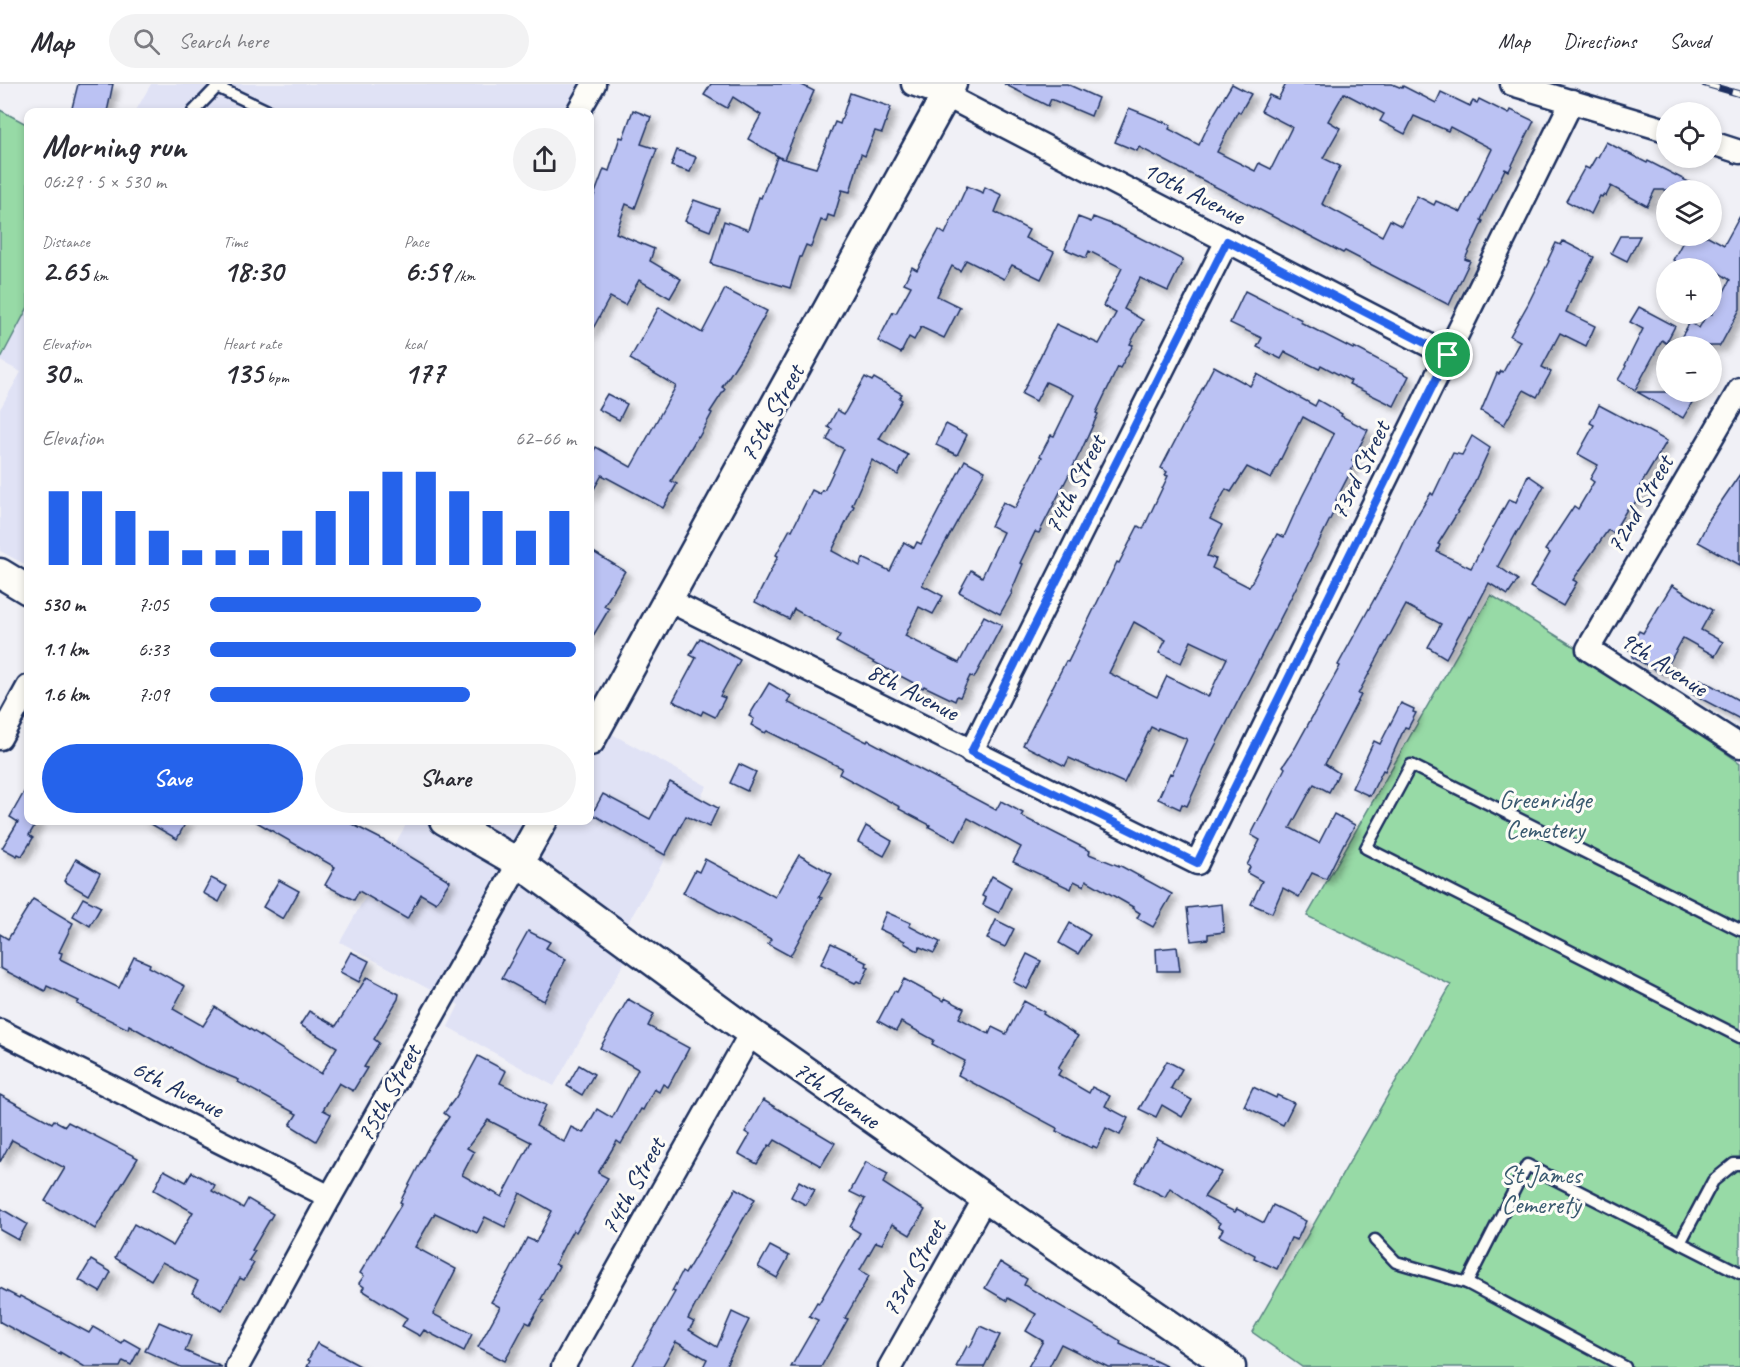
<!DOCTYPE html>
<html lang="en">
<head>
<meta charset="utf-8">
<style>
  body { margin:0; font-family:Caveat,sans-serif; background:#f2f2f3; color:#2b2b33; height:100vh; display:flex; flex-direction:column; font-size:22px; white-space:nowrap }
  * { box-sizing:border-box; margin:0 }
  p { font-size:20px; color:#7c7c81 }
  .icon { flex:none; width:33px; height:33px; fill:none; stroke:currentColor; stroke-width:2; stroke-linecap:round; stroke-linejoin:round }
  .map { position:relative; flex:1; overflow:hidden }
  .sheet { position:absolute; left:24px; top:24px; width:570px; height:717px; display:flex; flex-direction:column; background:#fff; border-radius:12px; box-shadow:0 3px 9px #0003 }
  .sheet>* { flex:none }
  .buttons { position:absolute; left:1656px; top:18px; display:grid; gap:12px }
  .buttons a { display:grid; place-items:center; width:66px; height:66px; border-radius:50%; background:#fff; box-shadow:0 3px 9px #0003; font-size:30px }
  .pin { position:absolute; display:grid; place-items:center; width:51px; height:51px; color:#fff; margin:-26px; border:3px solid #fff; border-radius:50%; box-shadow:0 2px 6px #0007 }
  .round { display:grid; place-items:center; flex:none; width:63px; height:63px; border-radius:32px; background:#f2f2f3 }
  .overview { display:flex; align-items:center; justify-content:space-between; height:102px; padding:0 18px }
  h1 { font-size:33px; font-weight:600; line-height:45px }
  .metrics { display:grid; grid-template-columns:repeat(3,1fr); gap:9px; height:102px; padding:6px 18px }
  .metrics div { display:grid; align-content:center }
  .metrics b { font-size:30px; font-weight:600 }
  .metrics small { font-size:16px; font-weight:400 }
  .metrics p { font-size:16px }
  .chart { height:168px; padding:12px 18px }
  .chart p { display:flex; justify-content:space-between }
  .chart svg { width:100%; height:108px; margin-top:6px; stroke:#2563eb; stroke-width:6 }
  .button { display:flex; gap:12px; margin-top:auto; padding:12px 18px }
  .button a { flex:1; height:69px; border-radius:36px; background:#2563eb; color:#fff; font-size:24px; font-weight:600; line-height:69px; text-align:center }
  .button a+a { background:#f2f2f3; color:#2b2b33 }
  ul { padding:0 18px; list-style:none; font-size:20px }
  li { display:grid; grid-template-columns:96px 72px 1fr; align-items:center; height:45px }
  li i { height:15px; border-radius:8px; background:#2563eb }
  header { display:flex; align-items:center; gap:36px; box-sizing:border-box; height:84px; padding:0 30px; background:#fff; border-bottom:2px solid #e1e1e2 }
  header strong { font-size:28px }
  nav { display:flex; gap:33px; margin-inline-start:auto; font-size:21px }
  .search { width:420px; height:54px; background:#f2f2f3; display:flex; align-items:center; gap:15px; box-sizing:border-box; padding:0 21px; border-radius:33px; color:#7c7c81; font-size:22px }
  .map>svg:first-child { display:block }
</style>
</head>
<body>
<header>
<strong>Map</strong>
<div class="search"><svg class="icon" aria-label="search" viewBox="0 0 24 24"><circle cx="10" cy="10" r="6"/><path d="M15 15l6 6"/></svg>Search here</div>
<nav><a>Map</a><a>Directions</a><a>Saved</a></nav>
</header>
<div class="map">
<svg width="1740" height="1283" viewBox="0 0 1740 1283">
  <defs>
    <filter id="shadow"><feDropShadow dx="5.5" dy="5.5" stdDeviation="3" flood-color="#0004"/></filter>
  </defs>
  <rect width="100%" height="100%" fill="#f0f0f6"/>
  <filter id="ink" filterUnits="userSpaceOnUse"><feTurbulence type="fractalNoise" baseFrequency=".0167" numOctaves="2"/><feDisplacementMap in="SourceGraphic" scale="12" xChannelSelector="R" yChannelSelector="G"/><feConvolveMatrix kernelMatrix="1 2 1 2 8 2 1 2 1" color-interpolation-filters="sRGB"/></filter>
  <g filter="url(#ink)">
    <g fill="#e0e2f5">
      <path d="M151,0H579L563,28H135Z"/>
      <path d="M28,223V482L0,467V325L21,288L0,277Z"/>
      <path d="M590,638L707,702L614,863L628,872L554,1002L448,943L459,921L340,858L408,737L590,736Z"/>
    </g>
    <g fill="#97daa6" stroke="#598482" stroke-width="1.5">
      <path d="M0,26L28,41V223L0,276Z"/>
      <path d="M1491,511L1573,562L1740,679V1283H1302L1252,1248L1451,901L1307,832Z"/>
    </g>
    <g fill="#bbc2f3" stroke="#1b2f5e" stroke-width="1.5" fill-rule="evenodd" filter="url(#shadow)">
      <path d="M78,0H113L107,28H71Z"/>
      <path d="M711,0H800L814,7L784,75L816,84L835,38L840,40L850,9L891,23L882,49L875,47L865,72L861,70L850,108L842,106L834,133L828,131L826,138L821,136L811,163L806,161L801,173H800L790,204L711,180L724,137L748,146L759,113L761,114L777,73L783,75L748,55L761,31L733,13L727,24L704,11Z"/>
      <path d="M1004,0H1067L1098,14L1091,32L1051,15L1048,22Z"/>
      <path d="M1232,0L1251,10L1240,29L1238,27L1217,68L1255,87L1259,79L1271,85L1292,43L1261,27L1269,11L1278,15L1286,0H1392L1402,4L1403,2L1436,19L1441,8L1470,22L1473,17L1477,19L1479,15L1509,30L1511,26L1534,37L1509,87L1505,85L1481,136L1483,137L1465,175L1470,177L1449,221L1345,167L1343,169L1139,63L1137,67L1115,58L1129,24L1171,41L1169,45L1199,61L1214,30ZM1344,9L1384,30L1380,37L1405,50L1414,32L1448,47L1450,43L1492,65L1461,128L1436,117L1434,121L1417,112L1401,142L1390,136L1382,152L1322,120L1340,82L1323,74L1340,44L1328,37Z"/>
      <path d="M633,26L651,33L641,60L657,65L635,124L626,120L616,149L654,165L650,177L681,195L670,214L639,196L625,221L610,213L590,250V116L592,117L604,85L609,87L620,53L623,54Z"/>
      <path d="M1606,58L1647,79L1648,77L1704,106H1655L1647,122L1611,102L1606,112L1603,111L1602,113L1600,112L1591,130L1566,117L1585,83L1589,85L1596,73H1598Z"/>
      <path d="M677,66L696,73L690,88L671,82Z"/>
      <path d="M967,102L983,109L985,103L1002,111L995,128L1029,146L1025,154L1054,168L1041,195L1012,181L1004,195L966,176L960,187L952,182L937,212L960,223L944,254L921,243L914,256L909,253L901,269L878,257L893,228L896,229L911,202L904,199L912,183L917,186L939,146L945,150Z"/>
      <path d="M694,116L719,125L710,147L685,137Z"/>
      <path d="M1740,132V225L1720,262H1676L1690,238L1699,244L1707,230H1712V226L1714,227L1730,196L1712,184H1687L1673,176L1686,152H1708L1724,161Z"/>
      <path d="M1078,133L1091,138L1093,133L1119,143L1183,176L1168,207L1140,194L1124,225L1143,236L1130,260L1133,261L1120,284L1118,283L1096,329L1098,330L1081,367L1039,449L1035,448L1020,479L1023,480L1011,508L1012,509L1000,530L959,508L971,486L982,493L1003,448L991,442L1003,418L1015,424L1042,373L1040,372L1051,351L1054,352L1074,311L1046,298L1036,317L1022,310L1056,240L1099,260L1116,229L1103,222L1122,184L1089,167L1086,174L1065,165Z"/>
      <path d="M1620,152H1640L1627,177L1611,169Z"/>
      <path d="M1563,157L1594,173L1582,197L1580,196L1566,228L1595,242L1586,262L1560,249L1542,283L1551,288L1537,313L1524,306L1504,341L1481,327L1497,289L1499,290L1501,287L1503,288L1520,257L1510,252L1528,220L1549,177L1548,176L1556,159L1561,161Z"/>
      <path d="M725,205L767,227L744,269L722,303L725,305L710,328L712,329L699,353L698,352L671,397L677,400L663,424L602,391L590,412V374L596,363L631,383L676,302L630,275L659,223L702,249Z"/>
      <path d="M1245,207L1302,236L1300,238L1353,265L1354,263L1409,292L1394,322L1349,300L1351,297L1321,281L1319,285L1285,268L1281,275L1257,263L1262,254L1230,239Z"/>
      <path d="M1639,223L1675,242L1666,259L1662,256L1635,306L1618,296L1626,282L1625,281L1643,245L1630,238Z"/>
      <path d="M1214,282L1250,302L1257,290L1315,322L1318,316L1342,330L1341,332L1368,346L1352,377L1355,379L1336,416L1339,417L1302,492L1212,668L1187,722L1182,720L1180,725L1158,715L1170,689L1172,690L1187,655L1158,644L1157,646L1151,643L1124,699L1069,674L1065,682L1023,661L1066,577L1068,578L1117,478L1119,479L1138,442L1143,445L1168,392L1165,391L1167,388L1161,384ZM1303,333L1334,350L1302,413L1284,453L1277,450L1249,503L1212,484L1216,475L1207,472L1222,441L1210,435L1226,405L1231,408L1247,383L1271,395L1299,338L1300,339ZM1134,538L1166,556L1159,569L1181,579L1191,557L1227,574L1208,613L1167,592L1157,613L1109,589Z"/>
      <path d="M865,293L872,297L874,294L902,310L899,314L902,316L879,355L908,371L898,391L872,376L852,421L854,422L832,467L860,482L863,474L890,487L904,458L914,464L917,458L921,460L965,376L985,387L922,501L943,512L933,530L919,523L905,552L959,579L984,532L1002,541L974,594L970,592L960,613L957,612L955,617L924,602L923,604L836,558L840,551L794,525L789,535L755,518L778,472L776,471L790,445L792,446L812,406L820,410L822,406L824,407L844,365L827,356L832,345L828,343L837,326L844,330Z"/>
      <path d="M1637,308H1698L1683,334Z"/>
      <path d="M607,310L627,320L619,336L598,325Z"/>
      <path d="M1599,321L1667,357L1640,402L1644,404L1633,422L1630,420L1613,449L1608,446L1573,496L1577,498L1563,522L1530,503L1550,469L1545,466L1574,422L1578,425L1594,398L1590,395L1598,381L1578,370L1594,341L1590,339Z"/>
      <path d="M946,340L967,351L957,371L936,361Z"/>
      <path d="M1472,352L1490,364L1469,410L1438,460L1440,461L1437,468L1471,484L1509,415L1516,418L1528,391L1544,402L1519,446H1518L1498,482L1518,496L1508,511L1489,499L1471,533L1469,532L1446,574L1428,563L1441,540L1406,521L1358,610L1361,611L1325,680L1339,689L1329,708L1314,700L1290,744L1319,759L1334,730L1355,741L1345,759H1344L1326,795L1312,789L1299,813L1283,804L1272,829L1251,820L1262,797L1247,789L1250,783L1247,781L1260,756L1251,751L1285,684L1283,682L1295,664L1340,582L1338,581L1399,470L1415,435L1431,409L1433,411L1453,369L1462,371Z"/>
      <path d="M1740,390V481L1698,458L1710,434Z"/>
      <path d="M590,466L625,487L604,522L609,525L590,557Z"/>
      <path d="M1672,501L1712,526L1701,546L1723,558L1715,572L1683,554L1663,590L1632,573L1634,568L1629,566L1639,547L1643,549Z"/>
      <path d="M700,554L740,576L720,612L725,614L715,633L703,627L701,631L673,617L696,574L690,571Z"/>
      <path d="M1700,595L1740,617V635L1692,610Z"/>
      <path d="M769,599L791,612L787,618L867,658L868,656L907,677L906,678L996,726L1001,717L1023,729L1021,732L1090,767L1089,770L1119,782V781L1172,810L1153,843L1137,834L1140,829L1132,824L1133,823L1086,796L1084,802L1074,797L1071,805L1013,778L1021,763L968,734L956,757L929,743L930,741L899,725L900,723L839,690L842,684L767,647L765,649L751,641L754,635L749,632Z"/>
      <path d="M1401,619L1414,625L1413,628L1416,629L1408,644L1405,643L1385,687L1383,686L1370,712L1352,704L1374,657L1380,660Z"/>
      <path d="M739,680L756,688L747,707L730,699Z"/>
      <path d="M670,698L718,724L709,743L686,732L665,771L592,730L603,710L650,735Z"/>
      <path d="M28,701V736H38L29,751L33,754L22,772L18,770L17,772L2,764L18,738L10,733Z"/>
      <path d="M144,736H187L177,755Z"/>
      <path d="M253,736H344L385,757L450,797L436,819L421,810L407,835L359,807L354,816L325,801L335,783Z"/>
      <path d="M866,742L892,757L884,772L858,758Z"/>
      <path d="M799,771L832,790L819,813L822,814L790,872L768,860L771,855L683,809L695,786L699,788L705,775L775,813Z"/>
      <path d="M76,775L100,789L88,811L64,797Z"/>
      <path d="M992,792L1011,803L999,829L983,821L986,814L982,812Z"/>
      <path d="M211,794L227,802L219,818L203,809Z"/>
      <path d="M279,796L299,807L283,835L263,823Z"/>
      <path d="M83,814L101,823L90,842L73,832Z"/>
      <path d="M33,815L73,839L59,868L62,869L60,875L119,904L134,873L150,880L149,883L185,902L173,925L203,942L215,923L321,990L337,963L300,941L309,927L336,942L367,893L399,910L398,915L374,955L379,959L364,983L367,984L353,1007L339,999L323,1026L331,1030L316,1057L290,1041L297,1030L238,998L239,996L200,980L172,964L171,965L129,941L128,945L77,920L79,917L47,902L45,907L0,884V850L8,855Z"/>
      <path d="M1222,820L1224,848L1208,850V855L1191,857L1187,824Z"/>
      <path d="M886,828L911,839L909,842L940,858L934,869L920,863L918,867L904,859L905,857L879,845Z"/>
      <path d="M996,836L1014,845L1005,863L987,855Z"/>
      <path d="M1070,839L1090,851L1078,870L1059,859Z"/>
      <path d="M528,847L550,858L546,864L566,875L544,917L502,894Z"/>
      <path d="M831,859L858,872L857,874L867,879L866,882L869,883L861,899L857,897L855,899L836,890L837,888L821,880Z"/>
      <path d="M1177,863L1180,887H1157L1156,865Z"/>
      <path d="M351,868L369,877L359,898L340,888Z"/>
      <path d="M1027,870L1041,877L1027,905L1013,898Z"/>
      <path d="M904,895L944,917L945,914L964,924L959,934L989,950L992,943L1006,950L1024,917L1044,928L1043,930L1078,952L1058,984L1061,986L1058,991L1089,1009L1092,1003L1110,1012L1105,1022L1128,1034L1120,1051L1106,1044L1097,1064L1093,1062L1092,1064L1056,1047L1057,1044L958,991L965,977L932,960L934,956L901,938L896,947L878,937L894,907L897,908Z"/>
      <path d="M628,915L654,930L648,942L689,964L668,1003L663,1000L659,1008L654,1005L643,1026L641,1025L621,1060L617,1057L598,1089L608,1094L576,1148L573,1146L564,1162L555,1180L559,1182L541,1215L544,1216L530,1240L526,1238L505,1277L478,1263L500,1223L491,1218L509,1189L527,1154L536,1158L552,1127L520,1109L505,1143L485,1133L477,1149L435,1129L415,1163L456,1185L433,1230L472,1250L464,1267L424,1246L420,1252L402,1242L407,1234L362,1206L364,1203L359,1199L364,1192L360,1189L402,1119L400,1118L429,1062L449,1033L444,1029L456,1013L478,972L506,987L500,999L546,1021L536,1042L564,1058L571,1043L583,1049L597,1025L612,1034L638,985L600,964ZM488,1036L531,1058L502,1113L462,1091L474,1068L467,1064Z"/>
      <path d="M1167,977L1182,985L1171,1004L1192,1016L1182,1033L1162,1021L1156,1033L1139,1025Z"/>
      <path d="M579,981L594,990L582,1011L567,1002Z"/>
      <path d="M1253,1003L1276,1014L1277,1011L1294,1019L1283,1041L1244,1022Z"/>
      <path d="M0,1011L52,1039L54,1036L65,1042L68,1038L138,1074L95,1145L63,1125L62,1127L45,1117L65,1084L12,1056L0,1078Z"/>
      <path d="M763,1016L835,1059L821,1082L775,1056L771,1062L769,1061L757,1080L739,1070L750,1051L745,1048Z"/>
      <path d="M1157,1055L1222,1088L1204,1113L1235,1128L1237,1125L1264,1139L1273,1121L1306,1137L1297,1156L1291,1154L1277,1185L1254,1174L1255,1171L1219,1152L1223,1145L1218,1142L1220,1139L1170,1104L1165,1113L1135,1098Z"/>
      <path d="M866,1078L888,1090L883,1099L925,1126L910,1151L892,1140L882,1160L876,1158L860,1186L869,1192L845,1234L848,1235L821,1283H791L818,1236L809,1232L817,1218L819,1219L860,1149L850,1143L865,1115L850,1108Z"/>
      <path d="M164,1086L186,1098L192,1088L215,1101L212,1107L243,1124L248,1115L273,1130L252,1166L255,1167L249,1176L254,1179L244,1196L240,1194L222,1226L192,1209L198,1197L162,1178L151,1196L115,1174L134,1140L173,1162L193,1128L154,1106Z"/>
      <path d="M799,1097L815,1106L806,1121L791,1113Z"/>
      <path d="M736,1104L755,1115L716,1182L688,1235L694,1238L689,1246L717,1263L732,1228L749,1236L725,1283H703L707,1275L676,1258L662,1283H632L675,1208L672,1207L682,1188L685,1190Z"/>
      <path d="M0,1124L27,1140L18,1156L0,1146Z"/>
      <path d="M770,1162L789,1172L777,1194L758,1183Z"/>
      <path d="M91,1176L111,1188L100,1208L79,1196Z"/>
      <path d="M1000,1178L1027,1195L1024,1201L1121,1257L1120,1260L1168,1283H1108L1061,1260L1049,1283H1028L1043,1257L1026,1247L1036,1230L1008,1214L1007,1217L985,1204Z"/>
      <path d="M0,1204L19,1214L20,1212L89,1249L93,1243L121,1259L124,1255L140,1264L131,1281L123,1277L120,1283H85L60,1268V1270L0,1238Z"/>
      <path d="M159,1238L191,1252L185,1267L222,1283H181L145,1267Z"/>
      <path d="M980,1242L1000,1251L984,1283H956L967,1262L970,1263Z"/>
      <path d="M317,1259L362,1283H307L310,1277L308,1276Z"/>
    </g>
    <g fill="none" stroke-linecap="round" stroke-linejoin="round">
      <g stroke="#1b2f5e" stroke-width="15">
        <g id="service">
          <path d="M193,28L217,3L270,28"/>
          <path d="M1740,846L1411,681L1366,764L1740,953"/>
          <path d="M1375,1156L1396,1178L1467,1199L1625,1283"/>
          <path d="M1680,1159L1713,1097L1734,1080H1740"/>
          <path d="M1467,1199L1527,1081L1740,1189"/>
        </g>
      </g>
      <g stroke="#1b2f5e" stroke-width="27">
        <g id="minor">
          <path d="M913,0L945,11L1448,271"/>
          <path d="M1512,0L1666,46"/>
          <path d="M578,28L594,0"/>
          <path d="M1712,59L1740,68"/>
          <path d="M1740,305L1588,565L1740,662"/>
          <path d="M668,516L1197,779L1572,17"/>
          <path d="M0,654L28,603"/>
          <path d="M971,668L1227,157"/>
          <path d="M0,947L330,1113"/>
          <path d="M237,1283L330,1113L519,779"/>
          <path d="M563,1283L751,949"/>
          <path d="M890,1283L985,1114"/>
        </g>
      </g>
      <g stroke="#1b2f5e" stroke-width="33">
        <g id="tertiary">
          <path d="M0,489L28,506"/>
          <path d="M590,657L952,0"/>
          <path d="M444,736L519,779L751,949L985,1114L1231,1283"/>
          <path d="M519,779L543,736"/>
        </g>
      </g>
      <use href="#service" stroke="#fdfcf7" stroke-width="10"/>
      <use href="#minor" stroke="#fdfcf7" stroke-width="22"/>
      <use href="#tertiary" stroke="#fdfcf7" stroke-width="28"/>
      <g stroke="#1b2f5e" stroke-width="7">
        <path id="rail" d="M1705,0L1740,10"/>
      </g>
      <use href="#rail" stroke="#fdfcf7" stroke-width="4.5" stroke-dasharray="14" stroke-linecap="butt"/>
    </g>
  </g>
  <g fill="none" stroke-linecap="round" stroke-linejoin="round" filter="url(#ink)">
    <g stroke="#fff" stroke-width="12">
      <path id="route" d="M1227,157L1448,271L1197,779L971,668Z"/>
    </g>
    <use href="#route" stroke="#2563eb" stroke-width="8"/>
  </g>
  <g text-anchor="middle" stroke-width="6" stroke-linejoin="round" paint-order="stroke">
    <g font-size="26" fill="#1b2f5e" stroke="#fdfcf7">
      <text transform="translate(1194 108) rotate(27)" y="9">10th Avenue</text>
      <text transform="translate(771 329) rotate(-61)" y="9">75th Street</text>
      <text transform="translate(1359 386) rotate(-64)" y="9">73rd Street</text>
      <text transform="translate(1074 400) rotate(-63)" y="9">74th Street</text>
      <text transform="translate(1639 420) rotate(-60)" y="9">72nd Street</text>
      <text transform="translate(1664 579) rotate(33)" y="9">9th Avenue</text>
      <text transform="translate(913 607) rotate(27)" y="9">8th Avenue</text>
      <text transform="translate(178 1004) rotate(27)" y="9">6th Avenue</text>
      <text transform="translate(388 1009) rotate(-61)" y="9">75th Street</text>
      <text transform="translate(837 1010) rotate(35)" y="9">7th Avenue</text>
      <text transform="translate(632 1102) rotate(-61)" y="9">74th Street</text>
      <text transform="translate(913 1184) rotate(-61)" y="9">73rd Street</text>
    </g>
    <g font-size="26" fill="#3a5a70" stroke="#fdfcf7">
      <text x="1545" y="724">Greenridge<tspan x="1545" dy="30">Cemetery</tspan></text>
      <text x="1541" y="1099">St James<tspan x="1541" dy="30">Cemerety</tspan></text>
    </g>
  </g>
</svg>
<div class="buttons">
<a><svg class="icon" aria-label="locate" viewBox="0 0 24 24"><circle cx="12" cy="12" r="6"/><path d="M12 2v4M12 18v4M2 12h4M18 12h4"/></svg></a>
<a><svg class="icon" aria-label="layers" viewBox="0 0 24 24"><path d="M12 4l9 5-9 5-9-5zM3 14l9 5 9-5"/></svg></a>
<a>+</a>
<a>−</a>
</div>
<div class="pin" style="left:1448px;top:271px;background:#1e9e55"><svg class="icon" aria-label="arrive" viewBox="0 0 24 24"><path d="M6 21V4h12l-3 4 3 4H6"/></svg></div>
<section class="sheet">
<div class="overview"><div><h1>Morning run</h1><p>06:29 · 5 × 530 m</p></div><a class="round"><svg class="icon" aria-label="share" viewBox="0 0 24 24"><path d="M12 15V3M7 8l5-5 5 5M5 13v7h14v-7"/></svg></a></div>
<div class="metrics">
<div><p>Distance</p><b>2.65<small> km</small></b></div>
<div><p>Time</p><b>18:30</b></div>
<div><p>Pace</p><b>6:59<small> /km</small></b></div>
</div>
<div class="metrics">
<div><p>Elevation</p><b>30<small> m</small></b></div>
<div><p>Heart rate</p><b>135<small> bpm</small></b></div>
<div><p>kcal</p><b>177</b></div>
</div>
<div class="chart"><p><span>Elevation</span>62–66 m</p>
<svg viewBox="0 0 160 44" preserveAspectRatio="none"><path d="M5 44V14M15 44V14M25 44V22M35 44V30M45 44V38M55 44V38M65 44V38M75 44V30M85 44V22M95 44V14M105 44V6M115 44V6M125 44V14M135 44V22M145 44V30M155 44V22"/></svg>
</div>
<ul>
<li><b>530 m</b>7:05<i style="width:74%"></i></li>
<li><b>1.1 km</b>6:33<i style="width:100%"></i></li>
<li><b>1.6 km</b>7:09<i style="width:71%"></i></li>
</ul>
<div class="button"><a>Save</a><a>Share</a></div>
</section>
</div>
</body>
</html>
